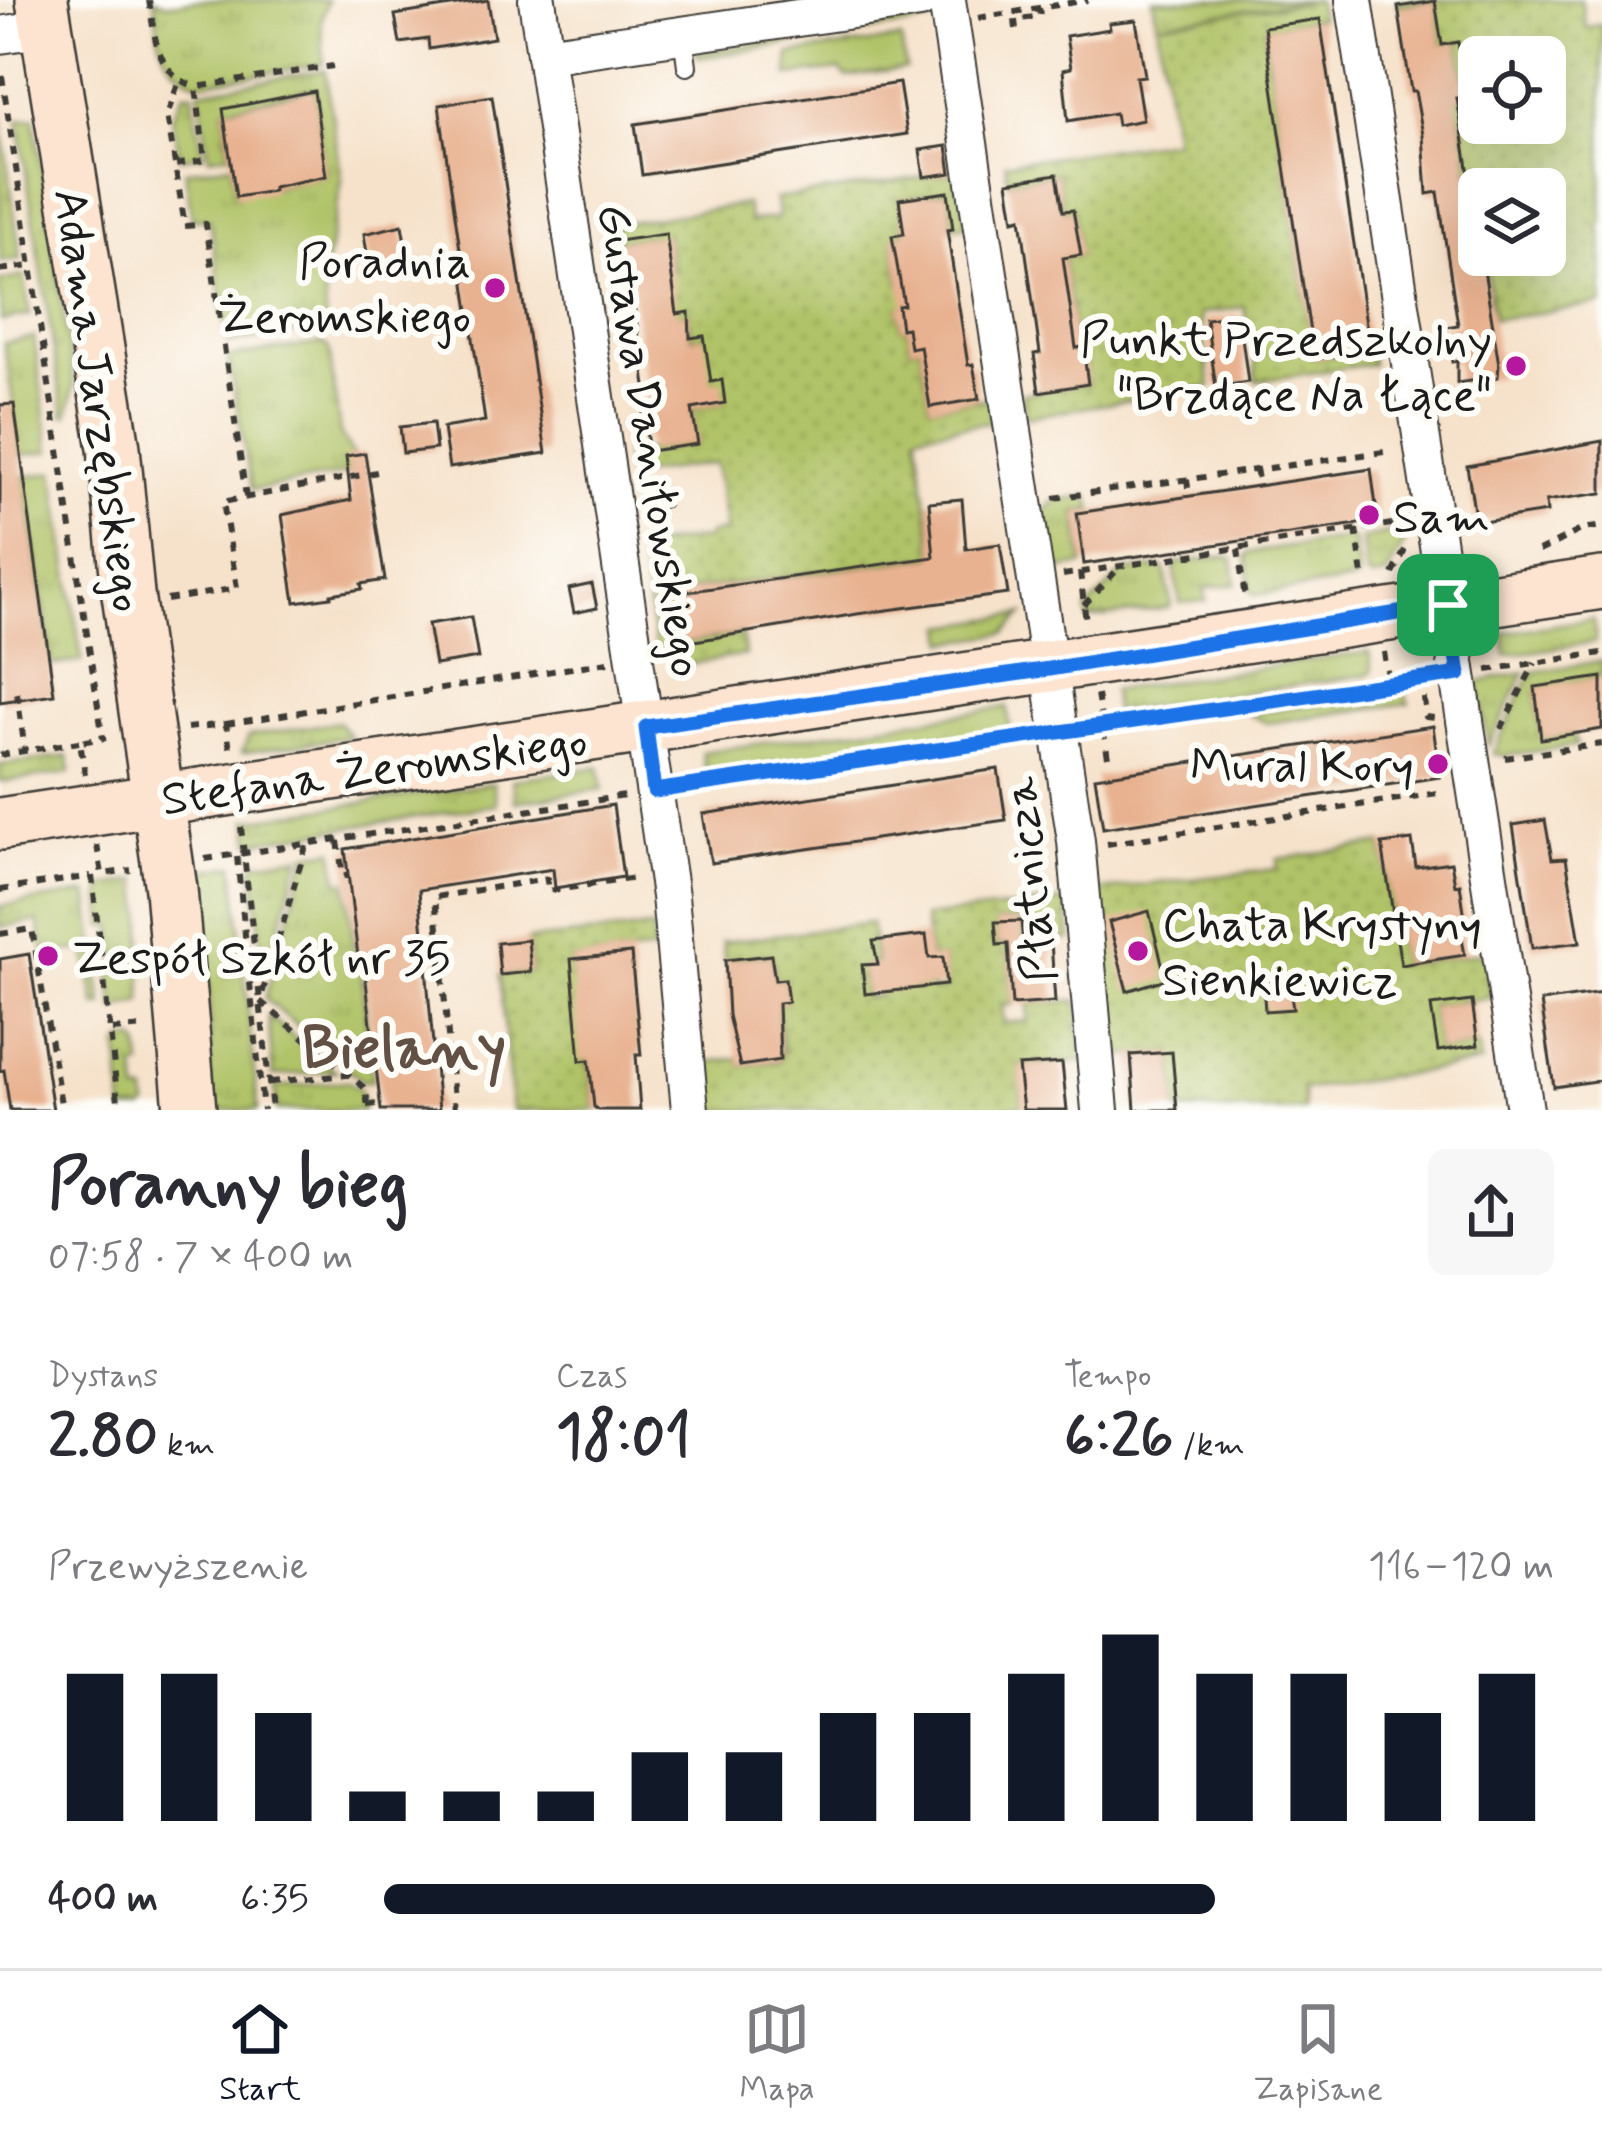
<!DOCTYPE html>
<html lang="pl">
<head>
<meta charset="utf-8">
<style>
  body { margin:0; font-family:Mynerve,sans-serif; background:#f7f7f7; color:#2b2b33; height:100vh; display:flex; flex-direction:column; font-size:45px; white-space:nowrap }
  * { box-sizing:border-box; margin:0 }
  p { font-size:39px; color:#7c7c81 }
  .icon { flex:none; width:66px; height:66px; fill:none; stroke:currentColor; stroke-width:2; stroke-linecap:round; stroke-linejoin:round }
  .map { position:relative; height:1110px; overflow:hidden }
  .details { display:flex; flex-direction:column; background:#fff; flex:1 }
  .details>* { flex:none }
  .tools { position:absolute; left:1458px; top:36px; display:grid; gap:24px }
  .tools a { display:grid; place-items:center; width:108px; height:108px; border-radius:18px; background:#fff; box-shadow:0 12px 48px #0002; font-size:60px }
  .pin { position:absolute; display:grid; place-items:center; width:102px; height:102px; color:#fff; margin:-51px; border-radius:24px; box-shadow:0 6px 18px #0006 }
  .round { display:grid; place-items:center; flex:none; width:126px; height:126px; border-radius:18px; background:#f7f7f7 }
  .overview { display:flex; align-items:center; justify-content:space-between; height:204px; padding:0 48px }
  h1 { font-size:66px; font-weight:800; line-height:90px }
  .stats { display:grid; grid-template-columns:repeat(3,1fr); gap:18px; height:204px; padding:12px 48px }
  .stats div { display:grid; align-content:center }
  .stats b { font-size:60px; font-weight:800 }
  .stats small { font-size:33px; font-weight:400 }
  .stats p { font-size:33px }
  .chart { height:336px; padding:24px 48px }
  .chart p { display:flex; justify-content:space-between }
  .chart svg { width:100%; height:216px; margin-top:12px; stroke:#111827; stroke-width:6 }
  ul { padding:0 48px; list-style:none; font-size:39px }
  li { display:grid; grid-template-columns:192px 144px 1fr; align-items:center; height:90px }
  li i { height:30px; border-radius:15px; background:#111827 }
  .tab-bar { display:flex; justify-content:space-around; align-items:center; height:168px; border-top:3px solid #e1e1e2; background:#fff; font-size:33px; color:#7c7c81 }
  .tab-bar a { display:grid; justify-items:center; gap:6px }
  .tab-bar .current { color:#111827 }
  .map>svg:first-child { display:block }
</style>
</head>
<body>
<div class="map">
<svg width="1602" height="1110" viewBox="0 0 1602 1110">
  <defs>
    <pattern id="grass-tufts" width="24" height="20" patternUnits="userSpaceOnUse" patternTransform="scale(3)"><rect width="24" height="20" fill="#b0c367"/><path d="M3 7l-1-3M5 7V3M7 7l1-3M15 17l-1-3M17 17v-4M19 17l1-3" fill="none" stroke="#97a759"/></pattern>
    <pattern id="garden-dots" width="8" height="8" patternUnits="userSpaceOnUse" patternTransform="scale(3)"><rect width="8" height="8" fill="#b0c367"/><path d="M2 2h.1M6 6h.1" fill="none" stroke="#97a759" stroke-width="1.8" stroke-linecap="round"/></pattern>
  </defs>
  <rect width="100%" height="100%" fill="#fdfcf7"/>
  <filter id="ink" filterUnits="userSpaceOnUse"><feTurbulence type="fractalNoise" baseFrequency=".00833" numOctaves="2"/><feDisplacementMap in="SourceGraphic" scale="24" xChannelSelector="R" yChannelSelector="G"/><feConvolveMatrix kernelMatrix="1 2 1 2 8 2 1 2 1" color-interpolation-filters="sRGB"/></filter>
  <filter id="wash" filterUnits="userSpaceOnUse"><feTurbulence type="fractalNoise" baseFrequency=".004" numOctaves="4" result="noise"/><feDisplacementMap in="SourceGraphic" scale="48" xChannelSelector="R" yChannelSelector="G"/><feGaussianBlur stdDeviation="2.7" result="paint"/><feColorMatrix in="noise" values="0 0 0 0 0 0 0 0 0 0 0 0 0 0 0 0 0 1.4 0 .05"/><feComposite in="paint" operator="in"/></filter>
  <g filter="url(#wash)">
    <rect width="100%" height="100%" fill="#f6e2cb"/>
    <g fill="url(#grass-tufts)" stroke="#667042" stroke-width="3">
      <path d="M154,0L167,4L201,0H328L321,19L324,64L198,83C156,63 160,42 154,0Z"/>
      <path d="M1153,0H1314L1157,24Z"/>
      <path d="M918,16L929,22L699,58L695,53Z"/>
      <path d="M901,39L906,69L846,77L840,70L788,76L789,54Z"/>
      <path d="M325,70L342,180L325,270V323L322,328L228,343L210,219H192L185,171L231,164L236,196L326,175L313,88L223,109L229,154L209,157L199,91Z"/>
      <path d="M192,92L203,155L180,158L172,117L184,93Z"/>
      <path d="M0,112L21,259L0,262Z"/>
      <path d="M34,118L74,384L68,415L64,416L18,120Z"/>
      <path d="M24,276L30,315L1,321L0,281Z"/>
      <path d="M34,337L50,451L21,455L4,343Z"/>
      <path d="M322,343L329,348L340,433L362,471L252,490L228,357Z"/>
      <path d="M54,472L82,661L53,665L24,477Z"/>
      <path d="M1089,496L1093,509L1076,512L1083,565L1056,570L1050,566L1042,515L1053,502Z"/>
      <path d="M1404,529L1406,541L1386,576L1371,578L1366,574L1362,539Z"/>
      <path d="M1349,538L1354,540L1359,576L1355,581L1256,595L1251,592L1246,557L1249,553Z"/>
      <path d="M1228,556L1233,559L1236,584L1205,588L1206,601L1180,603L1174,568L1177,563Z"/>
      <path d="M1161,567L1165,569L1171,605L1168,608L1088,619L1086,610L1123,572Z"/>
      <path d="M1024,614L1006,633L947,642L945,626Z"/>
      <path d="M1593,619L1596,642L1506,655L1503,633Z"/>
      <path d="M1369,652L1372,671L1368,675L1114,711L1112,690Z"/>
      <path d="M1602,661V677L1535,688L1541,738L1573,734L1577,745L1504,756L1493,753L1532,672Z"/>
      <path d="M1525,672L1488,746L1478,682Z"/>
      <path d="M1404,691L1409,703L1267,723L1247,714Z"/>
      <path d="M1007,707L1010,726L1006,730L706,775L702,752Z"/>
      <path d="M338,722L350,737L242,753L249,736Z"/>
      <path d="M68,756L70,773L0,782V765Z"/>
      <path d="M599,767L603,789L515,802L512,780Z"/>
      <path d="M493,783L496,805L251,842L248,820Z"/>
      <path d="M334,850L338,881H346L356,965L361,968L372,1081H363L265,999L307,854Z"/>
      <path d="M300,856L265,975L253,868L256,863Z"/>
      <path d="M234,865L258,1110H211L209,988L196,872Z"/>
      <path d="M138,880L143,918L142,1002L115,1010L110,970L118,968L113,926H104L101,894L105,886Z"/>
      <path d="M88,893L103,1006H96L85,950L44,953L38,921L0,927V906Z"/>
      <path d="M268,1016L336,1071L273,1076Z"/>
      <path d="M135,1040L140,1046L142,1066L136,1068L138,1094L146,1093L147,1106L143,1110H123L119,1047L124,1041Z"/>
      <path d="M347,1081L361,1090L363,1110H277L275,1087Z"/>
    </g>
    <g fill="url(#garden-dots)" stroke="#667042" stroke-width="3" fill-rule="evenodd">
      <path d="M1317,0L1320,19L1264,28L1314,359L1370,350L1372,364L1256,381L1254,331H1248L1244,307L1200,314L1211,387L1026,417L1022,394L1088,384L1083,348H1076L1063,258L1080,255L1073,210L1063,211L1057,174L1008,182L1005,163L1174,140L1157,24Z"/>
      <path d="M1397,0H1581L1586,27L1602,25V224L1598,225L1602,237V304L1494,319L1484,255H1545V189H1479V223L1466,152L1456,144L1464,142L1460,117L1446,100L1467,96L1458,43L1442,45L1435,1L1398,7ZM1479,57H1545V123H1479Z"/>
      <path d="M958,172L966,225L953,227L947,192L899,199L904,234L893,237L900,284L918,282L921,303L898,307L901,328H907L910,348L920,346L930,406L992,398L995,421L917,433L934,556L671,593L678,644L742,634L745,655L684,665L655,647L639,547L708,538V534L726,531L715,463L629,476L625,453L697,444L692,409L725,403L681,386L703,336L692,338L689,313L673,315L667,273L673,271L666,235L618,241L616,224L746,204L750,222L778,217L776,199Z"/>
      <path d="M1382,844L1401,965L1487,952L1489,998L1431,1006L1438,1051L1478,1045L1481,1063L1303,1090L1304,1110H1177L1172,1052L1108,1057L1094,891L1277,869L1278,859Z"/>
      <path d="M1066,901L1071,939L1023,942L1021,921L996,922L997,945L1008,944L1012,1005L1002,1006L1004,1023L1028,1021V1004L1077,1000L1083,1061L1019,1066L1022,1105L993,1110H712L708,1062L739,1058L741,1066L780,1061L782,1048L777,1003L787,1001L785,980H775L771,955L725,960L722,942L871,923L876,964L862,966L865,998L879,996V991L931,985L933,991L946,988L943,958H929L924,917Z"/>
      <path d="M652,928L654,951L571,960L594,1106L598,1110H512L500,975L531,972L528,940Z"/>
    </g>
    <g id="blocks">
      <g fill="#e8b291">
        <path d="M488,0L494,38L429,49L428,39L400,43L395,15Z"/>
        <path d="M1435,1L1442,45L1458,42L1467,97L1457,98L1499,365L1498,377L1457,383V361L1452,362L1446,327L1458,325L1438,192L1427,194L1423,135L1415,91H1411L1398,7Z"/>
        <path d="M1320,19L1370,350L1314,359L1264,27Z"/>
        <path d="M1136,20L1145,76L1136,77L1143,120L1117,125L1115,113L1068,121L1063,70L1071,68L1066,36L1110,29L1109,23Z"/>
        <path d="M899,83L907,134L642,175L635,124Z"/>
        <path d="M314,91L326,176L273,187V191L236,197L223,109Z"/>
        <path d="M492,96L546,453L449,468L443,428L485,421L439,105Z"/>
        <path d="M947,146L951,173L924,177L920,150Z"/>
        <path d="M1057,174L1063,211L1073,210L1081,255L1063,258L1076,348L1083,347L1088,384L1039,392L1034,354L1040,353L1021,218L1014,220L1008,182Z"/>
        <path d="M948,192L953,229L947,230L968,365L973,364L979,399L930,407L920,346L910,348L907,328L901,329L898,306L904,305L892,236L904,234L899,199Z"/>
        <path d="M402,225L410,272L381,277L379,264L369,266L364,234Z"/>
        <path d="M666,234L677,314L689,312L690,338L704,336L711,382L722,380L725,403L692,409L698,444L649,451L643,414L650,413L630,278L623,279L618,241Z"/>
        <path d="M1239,315L1248,382L1216,387L1206,319Z"/>
        <path d="M14,404L54,694L0,702V405Z"/>
        <path d="M433,423L436,449L403,453L400,427Z"/>
        <path d="M1602,441V493L1546,501L1547,512L1476,523L1467,466Z"/>
        <path d="M365,453L385,580L361,584L362,589L331,594V597L295,602L282,515L351,500L346,456Z"/>
        <path d="M1371,469L1378,521L1084,564L1077,513Z"/>
        <path d="M962,499L966,549L1000,544L1008,594L857,614L677,644L670,594L934,557L929,502Z"/>
        <path d="M592,584L597,608L574,613L569,589Z"/>
        <path d="M471,617L478,658L435,665L428,624Z"/>
        <path d="M1602,677V729L1541,739L1535,687Z"/>
        <path d="M1433,726L1440,777L1103,828L1095,777Z"/>
        <path d="M998,769L1006,820L711,863L703,814Z"/>
        <path d="M613,805L623,877L555,888L553,869L419,890L439,1110H381L364,964L359,965L345,849Z"/>
        <path d="M1545,820L1552,859L1566,858L1580,942L1532,948L1513,825Z"/>
        <path d="M1412,840L1416,867L1451,862L1455,885L1460,884L1467,932L1461,933L1465,955L1401,965L1382,844Z"/>
        <path d="M1149,911L1166,979L1127,991L1109,922Z"/>
        <path d="M1021,921L1023,942L1051,941L1055,1002L1012,1005L1008,944L997,945L995,922Z"/>
        <path d="M926,935L929,958L943,957L946,985L865,994L862,965L878,964L873,941Z"/>
        <path d="M528,940L531,972L500,975L497,943Z"/>
        <path d="M631,953L641,1055H636L640,1110H598L594,1107L589,1060L580,1061L571,959Z"/>
        <path d="M29,954L53,1110H10L4,1070L0,1071V959Z"/>
        <path d="M771,955L775,980L785,979L788,1002L778,1003L780,1060L740,1066L728,1015L725,960Z"/>
        <path d="M1289,981L1293,1009L1265,1011L1263,983Z"/>
        <path d="M1602,993V1080L1554,1087L1541,1002Z"/>
        <path d="M1472,1001L1478,1045L1438,1051L1431,1006Z"/>
        <path d="M1172,1052L1177,1110H1135L1131,1055Z"/>
        <path d="M1062,1063L1067,1110H1023L1018,1066Z"/>
      </g>
    </g>
  </g>
  <g filter="url(#ink)">
    <use href="#blocks" fill-opacity="0" stroke="#3d3a36" stroke-width="3"/>
    <g fill="none" stroke-linecap="round" stroke-linejoin="round">
      <g stroke="#3d3a36" stroke-width="22">
        <path id="lane" d="M683,35L687,66"/>
      </g>
      <g stroke="#3d3a36" stroke-width="40">
        <g id="street">
          <path d="M537,0L670,896L690,1110"/>
          <path d="M947,0L1076,841L1100,1110"/>
          <path d="M1354,0C1408,371 1471,740 1525,1110"/>
          <path d="M0,35L46,28"/>
          <path d="M545,55L920,0"/>
        </g>
      </g>
      <g stroke="#3d3a36" stroke-width="56">
        <g id="secondary">
          <path d="M42,0L114,448L128,594L171,889L190,1110"/>
          <path d="M0,824L1602,583"/>
        </g>
      </g>
      <g stroke="#3d3a36" stroke-width="6" stroke-dasharray="9 9" stroke-linecap="butt">
        <path d="M149,0C155,37 155,73 196,87"/>
        <path d="M978,18L1088,0"/>
        <path d="M1016,29L1015,20L1040,16L1039,8"/>
        <path d="M2,76L103,739"/>
        <path d="M175,164L167,115L179,81"/>
        <path d="M0,270L30,266"/>
        <path d="M1256,469L1259,485"/>
        <path d="M1187,479L1189,496"/>
        <path d="M246,497L206,224L185,226L175,165L205,160L196,87L333,66"/>
        <path d="M1054,498L1391,451"/>
        <path d="M644,513L671,503"/>
        <path d="M1356,529L1364,581"/>
        <path d="M1238,549L1245,598"/>
        <path d="M1539,551L1583,529L1602,526"/>
        <path d="M1080,572L1086,622"/>
        <path d="M1393,574L1406,548"/>
        <path d="M1063,575L1405,522"/>
        <path d="M167,600L237,588L223,502L377,472"/>
        <path d="M1084,605L1119,568"/>
        <path d="M1384,652L1389,684"/>
        <path d="M1487,670L1602,653"/>
        <path d="M1422,680L1426,717L1435,718"/>
        <path d="M17,693L25,751"/>
        <path d="M1097,695L1108,757"/>
        <path d="M226,724L608,662"/>
        <path d="M187,728L226,724L230,749"/>
        <path d="M1501,729L1535,663"/>
        <path d="M1089,730L1426,679"/>
        <path d="M0,755L79,742"/>
        <path d="M1505,758L1602,744"/>
        <path d="M85,774L80,742L106,738"/>
        <path d="M685,786L1029,738"/>
        <path d="M241,827L272,1110"/>
        <path d="M338,841L343,876H348"/>
        <path d="M1107,844L1444,792"/>
        <path d="M97,845L102,874L131,870"/>
        <path d="M306,846L260,1001L366,1089L368,1110"/>
        <path d="M237,857L263,1110"/>
        <path d="M205,859L625,796"/>
        <path d="M92,876L119,1110"/>
        <path d="M0,890L91,876"/>
        <path d="M0,934L32,929L62,1110"/>
        <path d="M112,1030L144,1027"/>
        <path d="M270,1082L348,1075"/>
        <path d="M367,1105L380,1104"/>
        <path d="M455,1110L435,897L547,879L548,891L636,878"/>
      </g>
      <use href="#lane" stroke="#fff" stroke-width="18"/>
      <use href="#street" stroke="#fff" stroke-width="36"/>
      <use href="#secondary" stroke="#fde4d1" stroke-width="51"/>
    </g>
  </g>
  <g fill="none" stroke-linecap="round" stroke-linejoin="round" filter="url(#ink)">
    <g stroke="#fff" stroke-width="24">
      <path id="route" d="M1448,605L1459,674L654,791L646,727L1049,669Z"/>
    </g>
    <use href="#route" stroke="#1a73e8" stroke-width="15"/>
  </g>
  <g fill="#b5179e" stroke="#fdfcf7" stroke-width="4.5">
    <circle cx="495" cy="288" r="12"/>
    <circle cx="1516" cy="366" r="12"/>
    <circle cx="1369" cy="515" r="12"/>
    <circle cx="1438" cy="764" r="12"/>
    <circle cx="1138" cy="951" r="12"/>
    <circle cx="48" cy="956" r="12"/>
  </g>
  <g text-anchor="middle" stroke-width="12" stroke-linejoin="round" paint-order="stroke">
    <g font-size="48" fill="#1c1c1c" stroke="#fdfcf7" text-anchor="end">
      <text x="471" y="277">Poradnia<tspan x="471" dy="55">Żeromskiego</tspan></text>
      <text x="1492" y="355">Punkt Przedszkolny<tspan x="1492" dy="55">"Brzdące Na Łące"</tspan></text>
      <text x="1393" y="532" text-anchor="start">Sam</text>
      <text x="1414" y="781">Mural Kory</text>
      <text x="1162" y="940" text-anchor="start">Chata Krystyny<tspan x="1162" dy="55">Sienkiewicz</tspan></text>
      <text x="72" y="973" text-anchor="start">Zespół Szkół nr 35</text>
    </g>
    <g font-size="48" fill="#1c1c1c" stroke="#fdfcf7">
      <text transform="translate(101 400) rotate(82)" y="17">Adama Jarzębskiego</text>
      <text transform="translate(652 440) rotate(81)" y="17">Gustawa Daniłowskiego</text>
      <text transform="translate(374 768) rotate(-8)" y="17">Stefana Żeromskiego</text>
      <text transform="translate(1028 880) rotate(-96)" y="17">Płatnicza</text>
    </g>
    <g font-size="60" font-weight="bold" fill="#635045" stroke="#fdfcf7">
      <text x="404" y="1067">Bielany</text>
    </g>
  </g>
</svg>
<div class="tools">
<a><svg class="icon" aria-label="locate" viewBox="0 0 24 24"><circle cx="12" cy="12" r="6"/><path d="M12 2v4M12 18v4M2 12h4M18 12h4"/></svg></a>
<a><svg class="icon" aria-label="layers" viewBox="0 0 24 24"><path d="M12 4l9 5-9 5-9-5zM3 14l9 5 9-5"/></svg></a>
</div>
<div class="pin" style="left:1448px;top:605px;background:#1e9e55"><svg class="icon" aria-label="arrive" viewBox="0 0 24 24"><path d="M6 21V4h12l-3 4 3 4H6"/></svg></div>
</div>
<section class="details">
<div class="overview"><div><h1>Poranny bieg</h1><p>07:58 · 7 × 400 m</p></div><a class="round"><svg class="icon" aria-label="share" viewBox="0 0 24 24"><path d="M12 15V3M7 8l5-5 5 5M5 13v7h14v-7"/></svg></a></div>
<div class="stats">
<div><p>Dystans</p><b>2.80<small> km</small></b></div>
<div><p>Czas</p><b>18:01</b></div>
<div><p>Tempo</p><b>6:26<small> /km</small></b></div>
</div>
<div class="chart"><p><span>Przewyższenie</span>116–120 m</p>
<svg viewBox="0 0 160 44" preserveAspectRatio="none"><path d="M5 44V14M15 44V14M25 44V22M35 44V38M45 44V38M55 44V38M65 44V30M75 44V30M85 44V22M95 44V22M105 44V14M115 44V6M125 44V14M135 44V14M145 44V22M155 44V14"/></svg>
</div>
<ul>
<li><b>400 m</b>6:35<i style="width:71%"></i></li>
</ul>
</section>
<nav class="tab-bar">
<a class="current"><svg class="icon" aria-label="home" viewBox="0 0 24 24"><path d="M3 11l9-7 9 7M6 9v11h12V9"/></svg>Start</a>
<a><svg class="icon" aria-label="map" viewBox="0 0 24 24"><path d="M3 6l6-2 6 2 6-2v14l-6 2-6-2-6 2zM9 4v14M15 6v14"/></svg>Mapa</a>
<a><svg class="icon" aria-label="saved" viewBox="0 0 24 24"><path d="M7 4h10v16l-5-4-5 4z"/></svg>Zapisane</a>
</nav>
</body>
</html>
